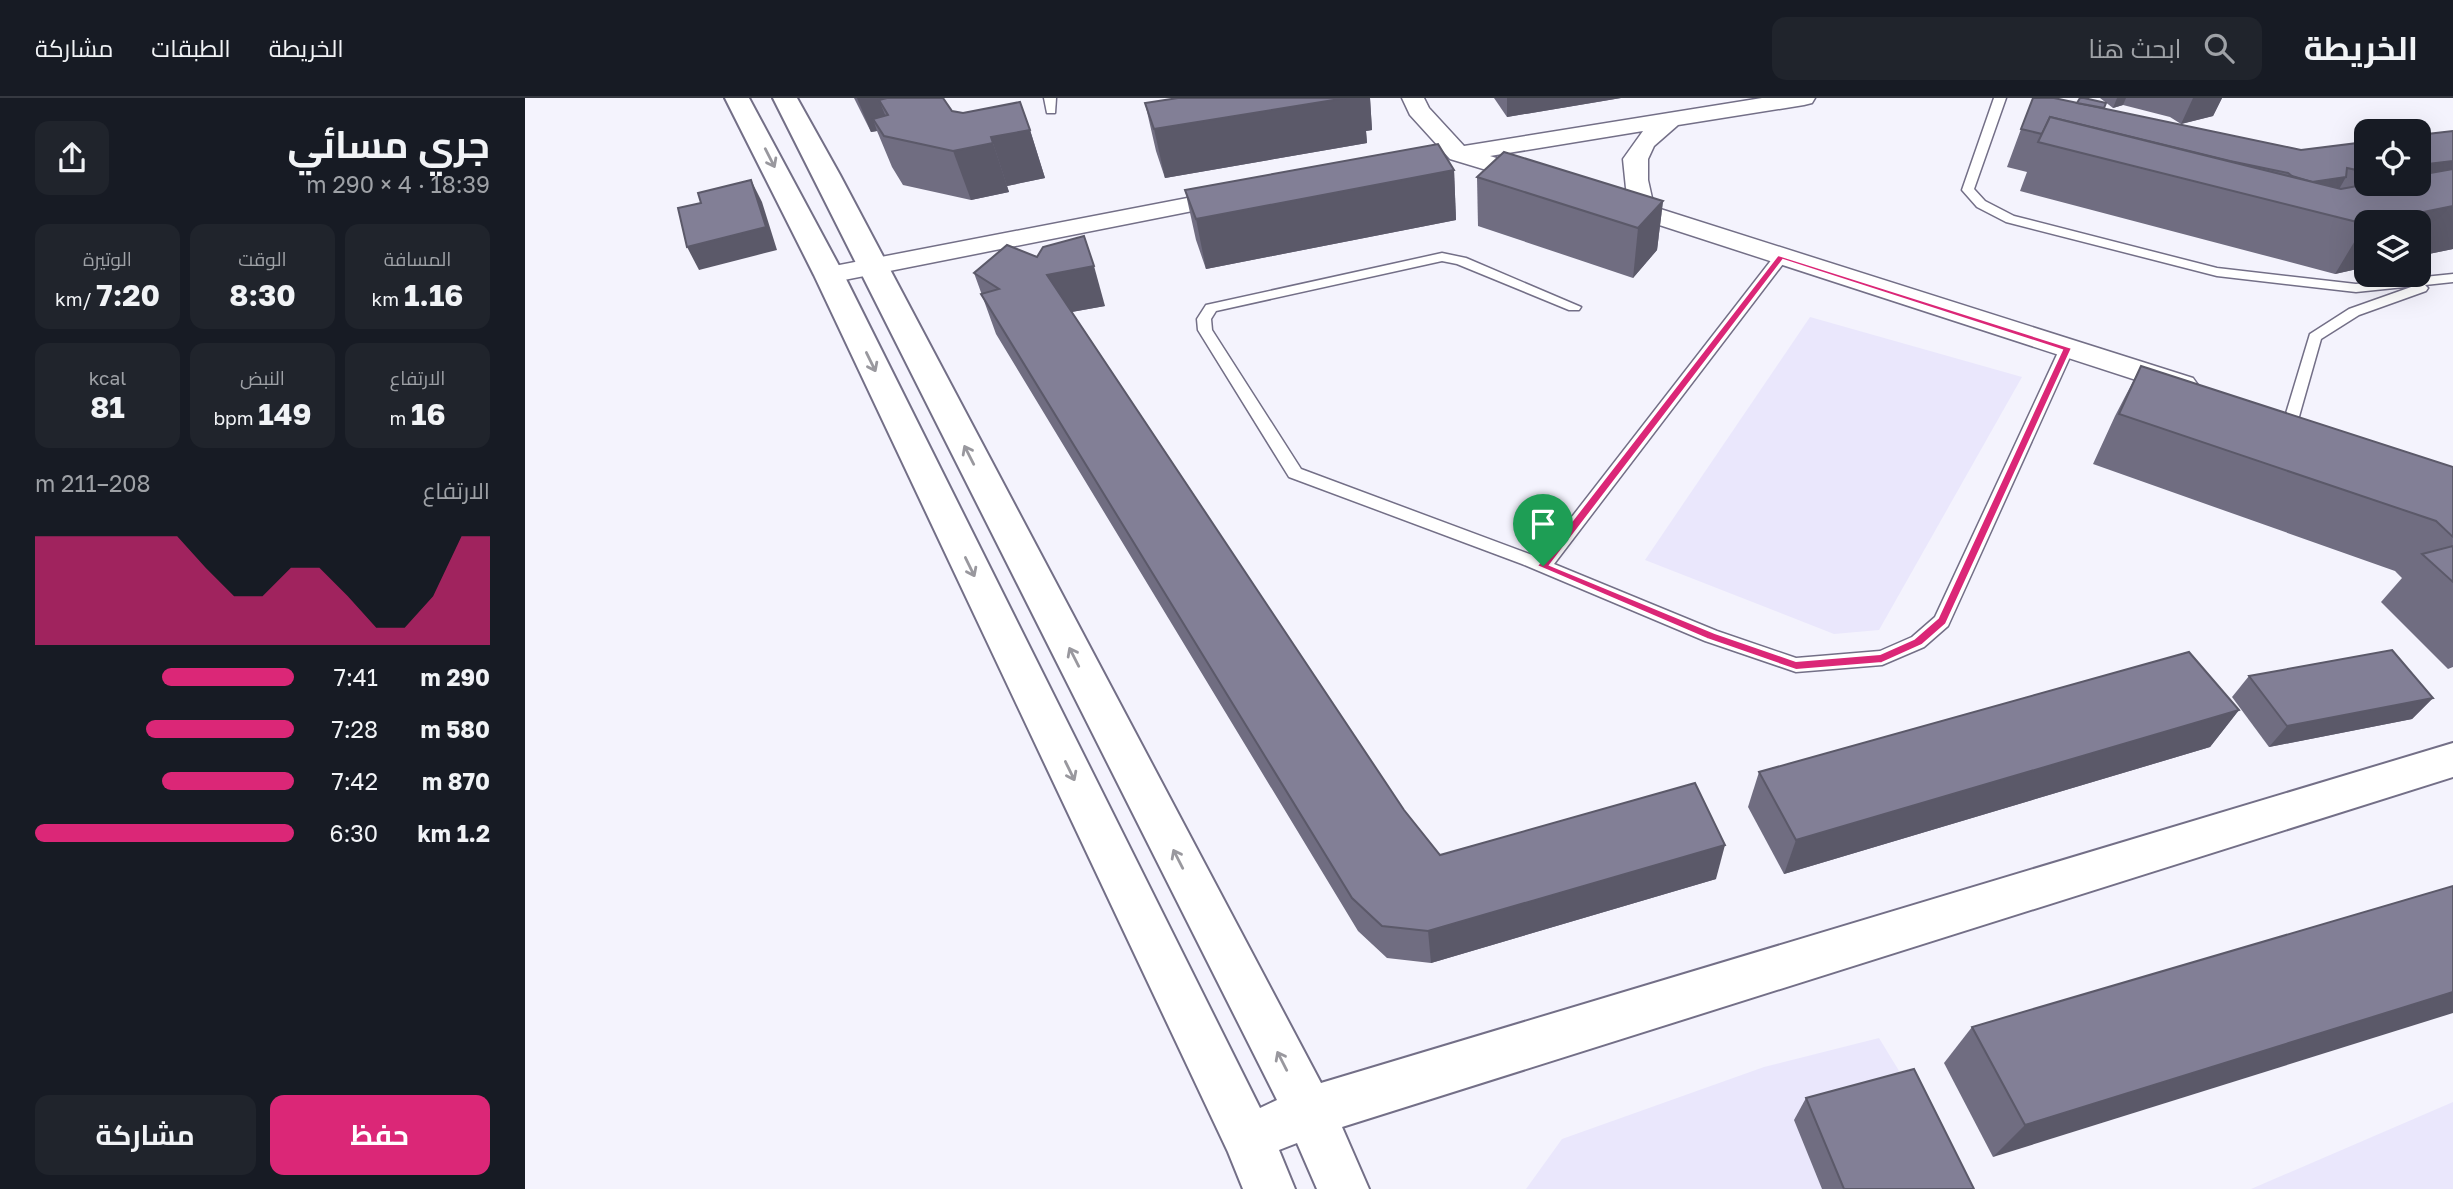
<!DOCTYPE html>
<html lang="ar">
<head>
<meta charset="utf-8">
<style>
  body { margin:0; font-family:"Golos Text",Cairo,sans-serif; background:#20242c; color:#f1f3f6; direction:rtl; height:100vh; display:flex; flex-direction:column; font-size:26px; white-space:nowrap }
  * { box-sizing:border-box; margin:0 }
  p { font-size:23px; color:#9ea1a6 }
  .icon { flex:none; width:38px; height:38px; fill:none; stroke:currentColor; stroke-width:2; stroke-linecap:round; stroke-linejoin:round }
  .map { position:relative; flex:1; overflow:hidden; direction:ltr }
  .sheet { display:flex; flex-direction:column; background:#171b24; width:525px }
  .sheet>* { flex:none }
  .tools { position:absolute; left:1829px; top:21px; display:grid; gap:14px }
  .tools a { display:grid; place-items:center; width:77px; height:77px; border-radius:14px; background:#171b24; box-shadow:0 7px 28px #0002; font-size:35px }
  .pin { position:absolute; display:grid; place-items:center; width:60px; height:60px; color:#fff; margin:-72px -30px; border-radius:50% 50% 50% 0; rotate:-45deg; box-shadow:0 0 7px #0007 }
  .pin .icon { rotate:45deg }
  .round { display:grid; place-items:center; flex:none; width:74px; height:74px; border-radius:14px; background:#20242c }
  .headline { display:flex; align-items:center; justify-content:space-between; height:119px; padding:0 35px }
  h1 { font-size:38px; font-weight:700; line-height:52px }
  .figures { display:grid; grid-template-columns:repeat(3,1fr); gap:10px; height:119px; padding:7px 35px }
  .figures div { display:grid; align-content:center; border-radius:14px; background:#20242c; text-align:center }
  .figures b { font-size:30px; font-weight:700 }
  .figures small { font-size:19px; font-weight:400 }
  .figures p { font-size:19px }
  .chart { height:196px; padding:14px 35px }
  .chart p { display:flex; justify-content:space-between }
  .chart svg { width:100%; height:126px; margin-top:7px; fill:#db2777; opacity:.7 }
  .cta { display:flex; gap:14px; margin-top:auto; padding:14px 35px }
  .cta a { flex:1; height:80px; border-radius:14px; background:#db2777; color:#fff; font-size:28px; font-weight:700; line-height:80px; text-align:center }
  .cta a+a { background:#20242c; color:#f1f3f6 }
  ul { padding:0 35px; list-style:none; font-size:23px }
  li { display:grid; grid-template-columns:112px 84px 1fr; align-items:center; height:52px }
  li i { height:18px; border-radius:9px; background:#db2777 }
  header { display:flex; align-items:center; gap:42px; box-sizing:border-box; height:98px; padding:0 35px; background:#171b24; border-bottom:2px solid #363941 }
  header strong { font-size:33px }
  nav { display:flex; gap:38px; margin-inline-start:auto; font-size:24px }
  .search { width:490px; height:63px; background:#20242c; display:flex; align-items:center; gap:18px; box-sizing:border-box; padding:0 24px; border-radius:14px; color:#9ea1a6; font-size:26px }
  main { display:flex; flex:1; min-height:0 }
  .map>svg:first-child { display:block }
</style>
</head>
<body>
<header>
<strong>الخريطة</strong>
<div class="search"><svg class="icon" aria-label="search" viewBox="0 0 24 24"><circle cx="10" cy="10" r="6"/><path d="M15 15l6 6"/></svg>ابحث هنا</div>
<nav><a>الخريطة</a><a>الطبقات</a><a>مشاركة</a></nav>
</header>
<main>
<div class="map">
<svg width="1928" height="1091" viewBox="0 0 1928 1091">
  <rect width="100%" height="100%" fill="#f4f3fd"/>
  <g fill="#eae7fc">
    <path d="M1285,219L1497,279L1354,532L1309,536L1120,462Z"/>
    <path d="M1354,940L1446,1091H1001L1037,1041L1239,969Z"/>
    <path d="M1928,1004V1091H1726Z"/>
  </g>
  <g fill="none" stroke-linecap="round" stroke-linejoin="round">
    <g stroke="#736f87" stroke-width="3">
      <g id="lane">
        <path d="M519,0H531L530,15H522Z"/>
        <path d="M1469,0H1481L1449,91L1460,103L1489,118L1692,170L1831,186L1928,176V184L1900,187L1903,190L1901,193L1834,217L1796,241L1773,322L1771,326H1761L1759,322L1785,236L1824,211L1889,188L1831,194L1692,178L1481,124L1452,109L1437,92Z"/>
        <path d="M917,155L941,160L1056,209L1054,212H1044L932,166L917,163L691,213L686,221L687,232L776,371L1015,460L1251,156H1261V162L1029,466L1192,533L1271,560L1355,553L1387,539L1410,519L1535,250L1542,246L1549,250L1423,528L1399,549L1357,567L1271,574L1180,543L997,466L764,379L673,232L672,221L681,207Z"/>
      </g>
    </g>
    <g stroke="#736f87" stroke-width="3">
      <g id="street">
        <path d="M877,0H899L904,10L939,48L1237,0H1290L1287,5L1279,7L1153,27L1129,48L1123,61V82L1129,109L1668,280L1673,287L1668,294L1658,296L1648,294L1082,110L1078,105L1082,100L1091,97L1102,100L1098,61L1118,33L965,58L1020,75L1023,80L1020,85L1011,87L925,61L885,17Z"/>
        <path d="M709,91L718,93L721,98L718,103L304,185L295,183L291,177L295,171L304,169Z"/>
      </g>
    </g>
    <g stroke="#736f87" stroke-width="4">
      <path id="secondary" d="M200,0H224L319,177L735,1010L752,1002L248,0H272L315,77L796,985L1928,645V679L817,1029L844,1091H792L772,1045L754,1052L770,1091H718L703,1054L289,177Z"/>
    </g>
    <use href="#lane" fill="#fff" fill-rule="evenodd"/>
    <use href="#street" fill="#fff" fill-rule="evenodd"/>
    <use href="#secondary" fill="#fff" fill-rule="evenodd"/>
  </g>
  <g fill="#706d81">
    <path d="M329,0H418L427,13L438,15L495,4L505,32L520,80L482,88L484,94L446,102L378,87L367,69L352,33L346,34Z"/>
    <path d="M653,0H845L847,32L841,33L842,45L640,80L631,53L620,5Z"/>
    <path d="M969,0H1096L982,19Z"/>
    <path d="M1575,0H1697L1688,18L1656,26L1645,19L1598,7L1588,10Z"/>
    <path d="M1579,11L1776,52L1841,44L1928,151L1894,158V124H1841V169L1810,176L1495,93L1502,74L1482,69L1496,31Z"/>
    <path d="M929,72L931,122L681,171L671,142L660,92Z"/>
    <path d="M952,79L1138,103L1132,152L1108,180L953,128Z"/>
    <path d="M512,159L580,208L547,214L879,712L915,757L1191,781L906,865L862,860L833,833L471,236L449,175Z"/>
    <path d="M1616,268L1928,369V569L1923,571L1856,504L1877,480L1870,473L1568,366L1590,318Z"/>
    <path d="M1724,578L1908,600L1887,621L1744,649L1707,599Z"/>
    <path d="M1714,612L1685,649L1259,776L1223,709L1234,674Z"/>
    <path d="M1928,788L1468,1059L1419,965L1447,929Z"/>
    <path d="M1281,1000L1449,1091H1297L1269,1022Z"/>
  </g>
  <g fill="#5b5969">
    <path d="M332,0H358L369,28L354,2L365,29L348,21L352,33L346,34Z"/>
    <path d="M821,0H845L847,32L841,33L842,45L640,80L629,31Z"/>
    <path d="M982,0H1096L982,19Z"/>
    <path d="M1592,0H1601L1598,7L1588,10Z"/>
    <path d="M1668,0H1697L1688,18L1656,26Z"/>
    <path d="M505,32L520,80L482,88L466,39Z"/>
    <path d="M468,45L484,94L446,102L428,53Z"/>
    <path d="M1928,63V99L1817,113L1840,74H1841V86H1894V67Z"/>
    <path d="M929,72L931,122L681,171L671,121Z"/>
    <path d="M1821,79L1800,116L1774,85Z"/>
    <path d="M226,82L237,104L252,152L174,172L162,149Z"/>
    <path d="M1138,103L1132,152L1108,180L1113,130Z"/>
    <path d="M1928,108V151L1894,158V124H1849Z"/>
    <path d="M1840,126L1841,169L1810,176Z"/>
    <path d="M569,168L580,208L535,216L522,177Z"/>
    <path d="M1908,600L1887,621L1744,649L1762,628Z"/>
    <path d="M1714,612L1685,649L1259,776L1271,742Z"/>
    <path d="M1200,747L1191,781L906,865L903,833Z"/>
    <path d="M1928,894V915L1468,1059L1500,1027Z"/>
  </g>
  <g fill="#827f96" stroke="#5b5969" stroke-width="2">
    <path d="M362,0H418L427,13L438,15L495,4L505,32L466,39L468,45L428,53L359,38L348,21L363,17L354,2Z"/>
    <path d="M653,0H821L629,31L620,5Z"/>
    <path d="M1508,0H1529L1776,52L1841,44V74L1822,70L1821,79L1787,84L1767,78L1763,75L1705,63L1525,19L1517,36L1496,31Z"/>
    <path d="M1555,0H1559L1581,5L1579,10L1552,5Z"/>
    <path d="M1525,19L1816,91L1843,86H1894V77L1928,71V108L1849,124H1841L1840,126L1513,44Z"/>
    <path d="M1928,33V63L1894,67V37Z"/>
    <path d="M913,46L929,72L671,121L660,92Z"/>
    <path d="M979,54L1138,103L1113,130L952,79Z"/>
    <path d="M226,82L241,129L162,149L153,110L176,105L173,95Z"/>
    <path d="M559,138L569,168L522,177L879,712L915,757L1170,685L1200,747L903,833L857,828L827,800L456,196L474,191L449,175L482,147L512,159L518,149Z"/>
    <path d="M1616,268L1928,369V439L1911,423L1594,316Z"/>
    <path d="M1928,448V484L1897,456Z"/>
    <path d="M1867,552L1908,600L1762,628L1724,578Z"/>
    <path d="M1664,554L1714,612L1271,742L1234,674Z"/>
    <path d="M1928,788V894L1500,1027L1447,929Z"/>
    <path d="M1389,971L1449,1091H1319L1281,1000Z"/>
  </g>
  <defs><path id="oneway-shaft" d="M-6 0H5M1.5-3L5.5 0L1.5 3" fill="none" stroke-width="1.6" stroke-linecap="round" stroke-linejoin="round" transform="scale(1.75)"/></defs>
  <g stroke="#99989e">
    <use href="#oneway-shaft" transform="translate(245 60) rotate(63)"/>
    <use href="#oneway-shaft" transform="translate(346 264) rotate(64)"/>
    <use href="#oneway-shaft" transform="translate(444 357) rotate(-117)"/>
    <use href="#oneway-shaft" transform="translate(445 469) rotate(64)"/>
    <use href="#oneway-shaft" transform="translate(549 559) rotate(-117)"/>
    <use href="#oneway-shaft" transform="translate(545 673) rotate(64)"/>
    <use href="#oneway-shaft" transform="translate(653 761) rotate(-117)"/>
    <use href="#oneway-shaft" transform="translate(757 963) rotate(-117)"/>
  </g>
  <path fill="#db2777" stroke="#fff" stroke-width="2" fill-rule="evenodd" d="M1253,157L1547,250L1421,526L1397,547L1357,565L1271,572L1182,541L1012,468ZM1258,162L1537,252L1413,520L1389,541L1355,556L1271,563L1190,535L1025,467Z"/>
</svg>
<div class="tools">
<a><svg class="icon" aria-label="locate" viewBox="0 0 24 24"><circle cx="12" cy="12" r="6"/><path d="M12 2v4M12 18v4M2 12h4M18 12h4"/></svg></a>
<a><svg class="icon" aria-label="layers" viewBox="0 0 24 24"><path d="M12 4l9 5-9 5-9-5zM3 14l9 5 9-5"/></svg></a>
</div>
<div class="pin" style="left:1018px;top:468px;background:#1e9e55"><svg class="icon" aria-label="arrive" viewBox="0 0 24 24"><path d="M6 21V4h12l-3 4 3 4H6"/></svg></div>
</div>
<section class="sheet">
<div class="headline"><div><h1>جري مسائي</h1><p>18:39 · 4 × 290 m</p></div><a class="round"><svg class="icon" aria-label="share" viewBox="0 0 24 24"><path d="M12 15V3M7 8l5-5 5 5M5 13v7h14v-7"/></svg></a></div>
<div class="figures">
<div><p>المسافة</p><b>1.16<small> km</small></b></div>
<div><p>الوقت</p><b>8:30</b></div>
<div><p>الوتيرة</p><b>7:20<small> /km</small></b></div>
</div>
<div class="figures">
<div><p>الارتفاع</p><b>16<small> m</small></b></div>
<div><p>النبض</p><b>149<small> bpm</small></b></div>
<div><p>kcal</p><b>81</b></div>
</div>
<div class="chart"><p><span>الارتفاع</span>208–211 m</p>
<svg viewBox="0 0 160 44" preserveAspectRatio="none"><path d="M0 44V6L10 6L20 6L30 6L40 6L50 6L60 17L70 27L80 27L90 17L100 17L110 27L120 38L130 38L140 27L150 6L160 6V44z"/></svg>
</div>
<ul>
<li><b>290 m</b>7:41<i style="width:51%"></i></li>
<li><b>580 m</b>7:28<i style="width:57%"></i></li>
<li><b>870 m</b>7:42<i style="width:51%"></i></li>
<li><b>1.2 km</b>6:30<i style="width:100%"></i></li>
</ul>
<div class="cta"><a>حفظ</a><a>مشاركة</a></div>
</section>
</main>
</body>
</html>
